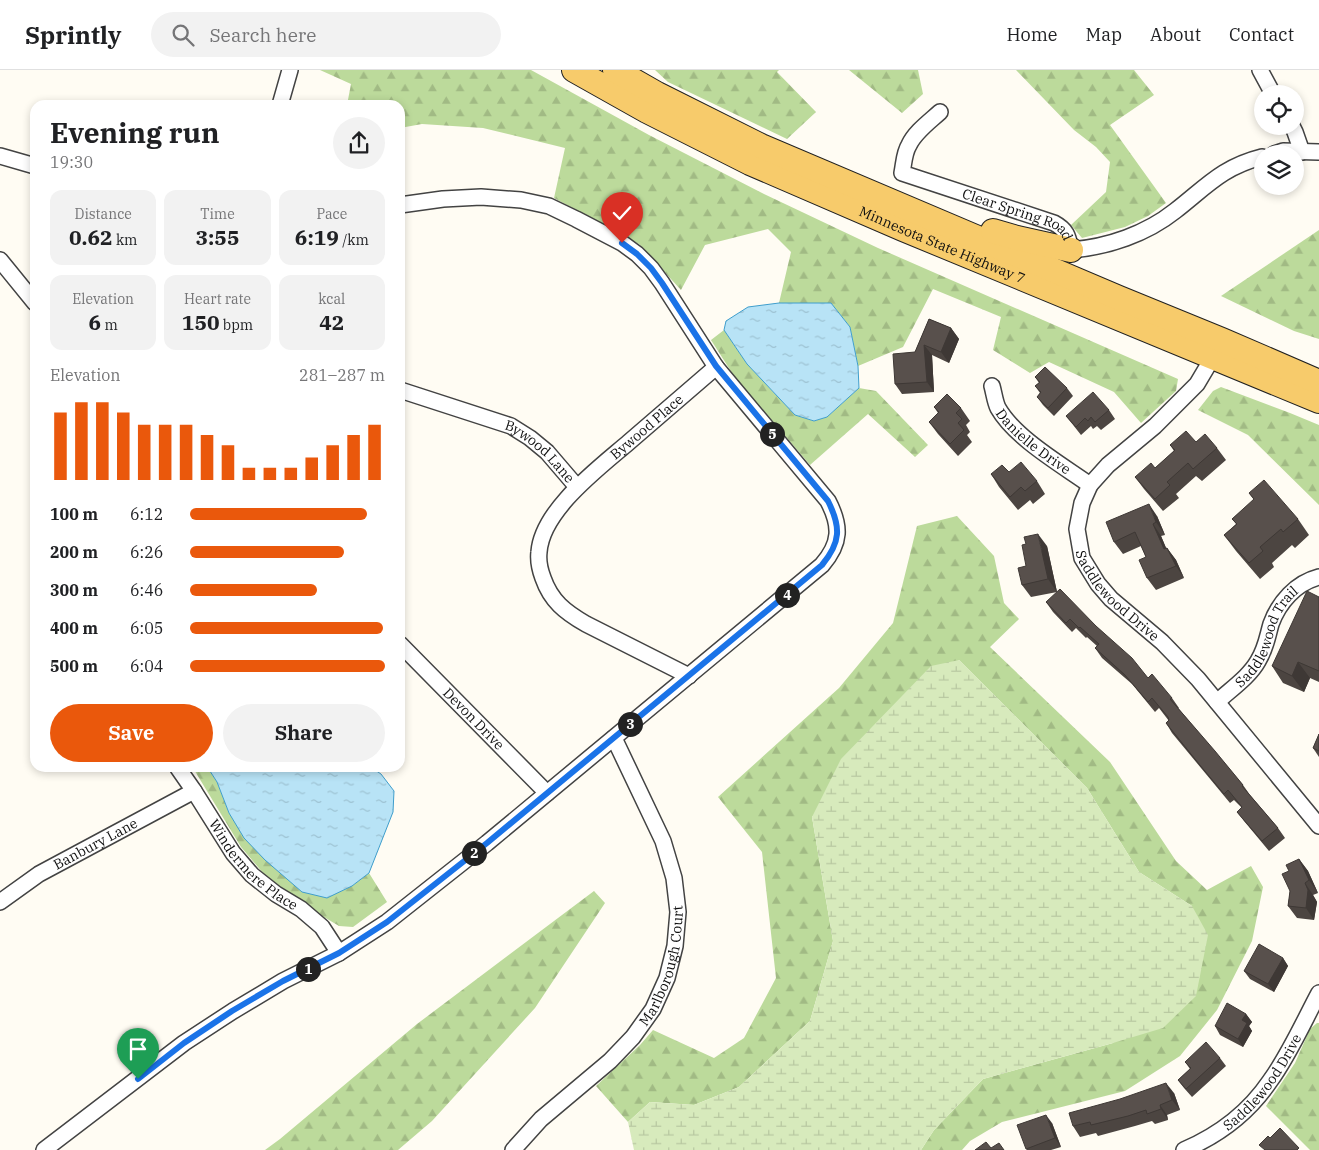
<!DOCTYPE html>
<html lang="en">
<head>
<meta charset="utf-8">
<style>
  body { margin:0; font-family:"IBM Plex Serif",serif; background:#f2f2f2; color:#202124; height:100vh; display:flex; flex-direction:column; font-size:19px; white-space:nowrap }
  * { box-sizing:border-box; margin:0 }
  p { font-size:16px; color:#757577 }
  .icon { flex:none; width:28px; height:28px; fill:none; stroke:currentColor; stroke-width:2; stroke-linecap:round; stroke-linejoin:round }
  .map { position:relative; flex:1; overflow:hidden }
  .details { position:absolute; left:30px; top:30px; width:375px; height:672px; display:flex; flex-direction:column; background:#fff; border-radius:15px; box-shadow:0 2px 8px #0003 }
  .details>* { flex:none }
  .buttons { position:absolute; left:1254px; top:15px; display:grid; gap:10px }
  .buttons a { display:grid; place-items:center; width:50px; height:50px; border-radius:50%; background:#fff; box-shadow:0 2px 8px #0003; font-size:25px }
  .pin { position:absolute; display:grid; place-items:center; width:42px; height:42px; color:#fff; margin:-51px -21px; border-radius:50% 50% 50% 0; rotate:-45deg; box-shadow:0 0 5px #0007 }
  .pin .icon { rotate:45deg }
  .km { position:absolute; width:25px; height:25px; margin:-12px; border-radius:50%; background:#222; color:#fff; font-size:14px; line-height:25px; text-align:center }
  .round { display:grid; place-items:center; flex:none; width:52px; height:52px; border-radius:26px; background:#f2f2f2 }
  .overview { display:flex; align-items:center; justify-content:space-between; height:85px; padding:0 20px }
  h1 { font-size:28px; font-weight:700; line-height:38px }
  .stats { display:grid; grid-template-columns:repeat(3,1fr); gap:8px; height:85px; padding:5px 20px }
  .stats div { display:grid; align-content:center; border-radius:12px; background:#f2f2f2; text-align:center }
  .stats b { font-size:21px; font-weight:700 }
  .stats small { font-size:14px; font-weight:400 }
  .stats p { font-size:14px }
  .chart { height:140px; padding:10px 20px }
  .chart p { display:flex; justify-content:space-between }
  .chart svg { width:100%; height:90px; margin-top:5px; stroke:#ea580c; stroke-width:6 }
  .primary-button { display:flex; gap:10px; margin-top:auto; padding:10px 20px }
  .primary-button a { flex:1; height:58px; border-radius:30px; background:#ea580c; color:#fff; font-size:20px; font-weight:700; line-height:58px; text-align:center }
  .primary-button a+a { background:#f2f2f2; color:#202124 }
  ul { padding:0 20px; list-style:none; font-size:16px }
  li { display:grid; grid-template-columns:80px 60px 1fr; align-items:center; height:38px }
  li i { height:12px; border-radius:6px; background:#ea580c }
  header { display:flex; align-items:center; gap:30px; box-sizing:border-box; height:70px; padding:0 25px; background:#fff; border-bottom:1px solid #e0e0e0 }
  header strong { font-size:24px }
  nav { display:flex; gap:28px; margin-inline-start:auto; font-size:18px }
  .search { width:350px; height:45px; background:#f2f2f2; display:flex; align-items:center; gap:12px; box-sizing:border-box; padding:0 18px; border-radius:28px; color:#757577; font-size:19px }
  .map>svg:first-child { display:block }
</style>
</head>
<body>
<header>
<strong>Sprintly</strong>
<div class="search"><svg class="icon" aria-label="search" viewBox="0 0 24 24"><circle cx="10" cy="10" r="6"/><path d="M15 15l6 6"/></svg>Search here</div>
<nav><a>Home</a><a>Map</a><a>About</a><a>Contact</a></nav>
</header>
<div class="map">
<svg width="1319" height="1080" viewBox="0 0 1319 1080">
  <defs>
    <pattern id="forest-firs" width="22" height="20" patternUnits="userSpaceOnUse" patternTransform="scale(1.25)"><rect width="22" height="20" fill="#bcda9b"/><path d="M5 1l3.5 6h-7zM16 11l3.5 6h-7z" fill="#a1ba84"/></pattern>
    <pattern id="wetland-marsh" width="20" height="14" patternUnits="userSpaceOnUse" patternTransform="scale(1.25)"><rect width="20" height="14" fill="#d7eabc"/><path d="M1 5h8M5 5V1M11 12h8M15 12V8" fill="none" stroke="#b8c8a1"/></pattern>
    <pattern id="water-ripples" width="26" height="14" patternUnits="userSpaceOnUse" patternTransform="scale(1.25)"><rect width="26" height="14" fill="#b8e3f6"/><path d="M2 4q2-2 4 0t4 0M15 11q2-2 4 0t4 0" fill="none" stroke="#9dc2d2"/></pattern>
  </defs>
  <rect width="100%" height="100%" fill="#fffcf3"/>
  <g fill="url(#forest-firs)">
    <path d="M320,0H531L649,65L764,124L878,178L1178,309L1176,321L1141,353L1114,322L1049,292L1030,303L993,280L1001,247L933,219L903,277L858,296L850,257L831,233H779L791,182L768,159L705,175L681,220L639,174L554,128L565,78L483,58L422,54L400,58V35H347L351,14Z"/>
    <path d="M655,0H779L777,2L816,42L787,69L668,12Z"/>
    <path d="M849,0H918L923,24L902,43Z"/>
    <path d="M1016,0H1134L1154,25L1110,55L1166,133L1148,146L1125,157L1082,168L1071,155L1106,122L1110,92L1096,77L1074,60Z"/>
    <path d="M1319,160V269L1294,261L1221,226Z"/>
    <path d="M724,260L747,294L795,345L814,351L827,347L859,318L876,321L928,375L915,387L868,344L810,395L734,306L711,270Z"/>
    <path d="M1221,317L1290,343L1319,355V435L1248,365L1198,340L1213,321Z"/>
    <path d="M957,446L994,486L1004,533L1019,549L990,577L1110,692L1176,791L1207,820L1251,796L1263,817L1252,871L1217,940L1180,986L1125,1021L1002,1052L970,1071L962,1080H921L934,1060L983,1009L1113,973L1192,836L1139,802L1087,718L959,590L812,747L833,871L810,951L739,1017L694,1035L650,1032L628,1052L596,1016L640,975L653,960L714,988L744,968L776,908L762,782L718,727L839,618L893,553L917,456Z"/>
    <path d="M193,698H208L217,712L229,743L352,816L369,803L387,832L353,857L339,856L299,832L263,803L241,777Z"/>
    <path d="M594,821L605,833L535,938L432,1051L398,1080H265L280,1069L417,954Z"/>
    <path d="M1317,953H1319V1080H1310L1266,1036L1295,993L1310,959Z"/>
  </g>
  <path fill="url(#wetland-marsh)" d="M959,590L1087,718L1139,802L1192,836L1208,865L1196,926L1163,958L1113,973L983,1009L934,1060L921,1080H634L628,1052L650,1032L694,1035L739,1017L810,951L833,871L812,747L841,689L931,596Z"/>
  <g fill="url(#water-ripples)" stroke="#3f9ecc">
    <path d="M779,233H831L850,257L858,296L859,318L827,347L814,351L795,345L747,294L724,260L726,251L748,237Z"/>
    <path d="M208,698H372L381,704L394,721L393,742L369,803L352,816L327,828L302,822L265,790L244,768L229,743L217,712Z"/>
  </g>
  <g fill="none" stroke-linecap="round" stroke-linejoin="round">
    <g stroke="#434343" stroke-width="18">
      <g id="minor">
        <path d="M1260,0L1273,24"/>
        <path d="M280,35L290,0"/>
        <path id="s1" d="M940,42C929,52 915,62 909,75C904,83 904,93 902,103L1054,153C1067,160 1068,166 1071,180C1108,177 1146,164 1175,141C1206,117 1222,97 1262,87"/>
        <path d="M1292,56L1295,62L1302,82"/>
        <path d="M1274,84L1283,81L1319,82"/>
        <path d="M0,86L35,96"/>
        <path d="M0,190L35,233"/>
        <path id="s2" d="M1213,287L1197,314L1155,356L1108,395L1090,415L1082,433L1077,459L1082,488L1098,514L1111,529L1162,572L1198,609L1319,756"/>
        <path id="s3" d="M992,316C994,323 995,332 998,338C1015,368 1062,395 1090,415"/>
        <path id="s4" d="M400,320L511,356L530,368L547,382L577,417"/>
        <path id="s5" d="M400,574L547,723"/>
        <path id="s6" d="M689,606L586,554C565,542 551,531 543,508C540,500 538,490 539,482C542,440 599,398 629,372C658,347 687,322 716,297"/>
        <path id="s7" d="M1217,632C1231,619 1249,607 1258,591C1266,578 1267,568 1271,554C1279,532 1296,513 1319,507"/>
        <path id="s8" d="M178,698L194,721L233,783L252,805L276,824L301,839L322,857L339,883"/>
        <path id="s9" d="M0,832L39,804L194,721"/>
        <path d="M44,1080L184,973L233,941L283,911L339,883L387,852L487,773L822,495C841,473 841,456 828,431L716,297L662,213L651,198L637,184L622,173L576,149L549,136L521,130L481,127L443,129L400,135"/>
        <path id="s10" d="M513,1080L541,1049L610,991L633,967L653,939L667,908L675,876L678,842L674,808L663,771L614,668"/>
        <path id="s11" d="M1184,1080C1219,1065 1249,1042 1270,1011C1289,985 1304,951 1319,923"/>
      </g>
    </g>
    <g stroke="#212121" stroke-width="26">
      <g id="primary">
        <path id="s12" d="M574,0L647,41L750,93L903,159L1319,331"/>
        <path d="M615,0L657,24L761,76L1119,228L1222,270L1319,312"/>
        <path d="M993,161L1017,168L1071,180"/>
      </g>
    </g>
    <use href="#minor" stroke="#fff" stroke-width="15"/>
    <use href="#primary" stroke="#f7cb6b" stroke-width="24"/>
  </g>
  <g fill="#4c4541">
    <path d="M929,249L951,258L959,269L949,293L932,285L934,322L902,324L895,314L915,282Z"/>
    <path d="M1035,307L1067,318L1073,326L1054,346L1043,335L1037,327L1040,323L1035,316L1039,313Z"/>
    <path d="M934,337L961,338L970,351L966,355L970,362L967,365L972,372L958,386L938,364L929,352L938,343Z"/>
    <path d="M1109,340L1115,349L1101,360L1097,356L1093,359L1091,356L1081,365L1066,346Z"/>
    <path d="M1196,372L1217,378L1226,390L1202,411L1196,406L1176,424L1179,428L1163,441L1144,419L1135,407L1155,398L1174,381L1170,375Z"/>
    <path d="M1009,402L1037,411L1045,424L1033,434L1030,430L1018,440L999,417L991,404Z"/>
    <path d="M1249,423L1298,449L1309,465L1295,478L1292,475L1272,493L1274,497L1260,509L1236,481L1224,465L1236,454L1232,449L1254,430Z"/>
    <path d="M1157,446L1165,465L1161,466L1166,478H1167L1176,490L1184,508L1156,520L1147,508L1146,487L1141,476L1123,484L1114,472Z"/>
    <path d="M1047,476L1057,522L1031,527L1022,515L1026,496Z"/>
    <path d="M1319,527V612L1310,608L1304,622L1283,613L1272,596Z"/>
    <path d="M1046,532L1096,556L1148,608L1172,628L1179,638H1178L1243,715L1250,725L1278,758L1285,768L1269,781L1244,751L1237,742L1242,738L1234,730L1230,733L1172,663L1166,653L1169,651L1159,638L1155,642L1132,614L1102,588L1095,578L1097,576L1087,567L1086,568L1076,558L1072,562L1053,542Z"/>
    <path d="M1319,664V687L1313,678Z"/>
    <path d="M1299,789L1308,801L1318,823L1313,825L1317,832L1314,850L1297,848L1288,836L1290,821L1289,801Z"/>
    <path d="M1283,888L1288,896L1274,922L1250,909L1244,901Z"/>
    <path d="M1246,944L1252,952L1249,956L1252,961L1243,977L1220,965L1215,956Z"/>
    <path d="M1220,988L1226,996L1192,1027L1184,1018L1178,1010L1190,999L1185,992Z"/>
    <path d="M1174,1023L1180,1040L1167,1045L1168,1050L1155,1054L1152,1051L1135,1056L1098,1066L1096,1063L1080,1067L1073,1056Z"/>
    <path d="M1052,1053L1061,1077L1051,1080H1027L1026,1079Z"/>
  </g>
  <g fill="#3e3835">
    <path d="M951,258L959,269L949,293L941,282Z"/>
    <path d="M924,275L932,285L934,322L927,312Z"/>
    <path d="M1149,434L1157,446L1165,465L1156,452Z"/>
    <path d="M1153,454L1161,466L1172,492L1164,479Z"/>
    <path d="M1038,464L1047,476L1057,522L1048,509Z"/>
    <path d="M1167,478L1176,490L1184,508L1176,496Z"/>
    <path d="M1298,592L1310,608L1304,622L1292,606Z"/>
    <path d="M1299,789L1308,801L1318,823L1309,810Z"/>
    <path d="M1305,813L1313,825L1317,832L1314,850L1306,838Z"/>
    <path d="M1283,888L1288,896L1274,922L1268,914Z"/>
    <path d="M1246,944L1252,952L1249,956L1252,961L1243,977L1238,969L1242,950Z"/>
    <path d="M1166,1013L1174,1023L1180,1040L1172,1030Z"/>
    <path d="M1160,1035L1167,1045L1168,1050L1161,1039Z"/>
    <path d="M1046,1045L1052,1053L1061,1077L1055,1068Z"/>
  </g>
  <g fill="#58504c" stroke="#3e3835">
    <path d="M929,249L951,258L941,282L924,275L927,312L895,314L893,284L915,282Z"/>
    <path d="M1045,297L1067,318L1048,338L1037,327L1041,322L1035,316L1040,312L1035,307Z"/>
    <path d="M1093,322L1109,340L1095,352L1091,347L1088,351L1085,348L1076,357L1066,346Z"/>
    <path d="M947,324L961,338L956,343L962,349L958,353L964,360L950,374L929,352L939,342L934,337Z"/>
    <path d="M1186,361L1196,372L1205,364L1217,378L1193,399L1188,393L1167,412L1170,415L1155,429L1135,407L1151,393L1155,398L1175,380L1170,375Z"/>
    <path d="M1021,392L1037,411L1025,421L1021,417L1010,427L991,404L1002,395L1009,402Z"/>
    <path d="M1264,410L1298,449L1283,462L1281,459L1260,477L1263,481L1249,493L1224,465L1237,454L1232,449L1254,429L1249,423Z"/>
    <path d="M1149,434L1156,452L1153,454L1164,479L1167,478L1176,496L1147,508L1139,490L1146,487L1135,462L1114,472L1106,452Z"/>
    <path d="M1038,464L1048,509L1022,515L1018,498L1026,496L1022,475L1026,474L1024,467Z"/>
    <path d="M1060,519L1096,556L1132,588L1148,608L1152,604L1172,628L1170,629L1215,681L1243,715L1242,716L1278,758L1262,771L1237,742L1242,737L1228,720L1224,724L1199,694L1166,653L1169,650L1168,647L1152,628L1148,632L1125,605L1095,578L1099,574L1080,557L1079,558L1070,549L1066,553L1046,532Z"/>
    <path d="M1307,521L1319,527V601L1298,592L1292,606L1272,596Z"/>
    <path d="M1319,664V681L1313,678Z"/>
    <path d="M1299,789L1309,810L1305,813L1308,820L1306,838L1288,836L1290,821L1282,804L1289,801L1286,795Z"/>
    <path d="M1259,874L1283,888L1268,914L1244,901Z"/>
    <path d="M1227,933L1246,944L1242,950L1247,953L1238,969L1215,956Z"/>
    <path d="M1206,972L1220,988L1186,1019L1178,1010L1191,998L1185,992Z"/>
    <path d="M1166,1013L1172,1030L1160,1035L1161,1039L1147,1044L1146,1040L1128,1046L1091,1055L1090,1052L1073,1056L1069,1043L1120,1029Z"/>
    <path d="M1046,1045L1055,1068L1026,1079L1017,1055Z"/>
    <path d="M1280,1058L1299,1078L1297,1080H1265L1259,1075L1268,1066L1270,1068Z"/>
    <path d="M986,1072L991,1078L999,1073L1004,1080H975Z"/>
  </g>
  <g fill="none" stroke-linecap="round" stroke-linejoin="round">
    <g stroke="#fff" stroke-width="10">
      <path id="route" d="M138,1009L184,973L232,941L283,911L339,883L387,852L487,773L822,495C841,472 841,457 828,431L716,296L662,213L651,198L637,184L622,173"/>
    </g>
    <use href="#route" stroke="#1a73e8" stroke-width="6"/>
  </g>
  <g text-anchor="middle" stroke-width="5" stroke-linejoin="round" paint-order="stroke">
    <g font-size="14" fill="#101010" stroke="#fff">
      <text dy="5" stroke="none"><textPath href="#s1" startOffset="198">Clear Spring Road</textPath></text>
      <text dy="5" stroke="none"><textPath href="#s12" startOffset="408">Minnesota State Highway 7</textPath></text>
      <text dy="5" stroke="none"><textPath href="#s6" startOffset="375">Bywood Place</textPath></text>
      <text dy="5" stroke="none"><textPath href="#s3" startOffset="72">Danielle Drive</textPath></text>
      <text dy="5" stroke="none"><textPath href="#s4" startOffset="155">Bywood Lane</textPath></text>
      <text dy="5" stroke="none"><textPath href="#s2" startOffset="306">Saddlewood Drive</textPath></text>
      <text dy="5" stroke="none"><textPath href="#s7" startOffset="84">Saddlewood Trail</textPath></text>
      <text dy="5" stroke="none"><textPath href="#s5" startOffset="105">Devon Drive</textPath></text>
      <text dy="5" stroke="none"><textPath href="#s9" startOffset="112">Banbury Lane</textPath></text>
      <text dy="5" stroke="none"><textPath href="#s8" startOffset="124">Windermere Place</textPath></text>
      <text dy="5" stroke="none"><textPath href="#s10" startOffset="244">Marlborough Court</textPath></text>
      <text dy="5" stroke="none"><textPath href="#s11" startOffset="106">Saddlewood Drive</textPath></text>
    </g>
  </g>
</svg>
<div class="buttons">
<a><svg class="icon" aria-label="locate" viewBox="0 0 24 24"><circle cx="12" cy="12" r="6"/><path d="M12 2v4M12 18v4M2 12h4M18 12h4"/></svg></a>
<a><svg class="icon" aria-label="layers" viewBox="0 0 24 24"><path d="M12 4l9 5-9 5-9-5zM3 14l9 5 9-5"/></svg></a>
</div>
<div class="pin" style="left:138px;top:1009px;background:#1e9e55"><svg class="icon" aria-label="arrive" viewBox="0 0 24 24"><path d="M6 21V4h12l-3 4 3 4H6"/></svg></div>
<div class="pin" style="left:622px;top:173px;background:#d93025"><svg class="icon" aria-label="check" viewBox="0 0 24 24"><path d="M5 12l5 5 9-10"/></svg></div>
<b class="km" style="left:308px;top:899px">1</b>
<b class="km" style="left:474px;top:783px">2</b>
<b class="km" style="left:630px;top:654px">3</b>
<b class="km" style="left:787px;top:525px">4</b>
<b class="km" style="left:772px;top:364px">5</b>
<section class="details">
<div class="overview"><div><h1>Evening run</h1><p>19:30</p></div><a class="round"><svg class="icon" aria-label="share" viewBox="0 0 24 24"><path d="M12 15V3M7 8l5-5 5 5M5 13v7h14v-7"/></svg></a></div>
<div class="stats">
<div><p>Distance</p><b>0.62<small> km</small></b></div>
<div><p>Time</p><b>3:55</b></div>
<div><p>Pace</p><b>6:19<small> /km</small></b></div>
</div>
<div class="stats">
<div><p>Elevation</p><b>6<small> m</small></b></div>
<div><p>Heart rate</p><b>150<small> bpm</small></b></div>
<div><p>kcal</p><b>42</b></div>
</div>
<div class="chart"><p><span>Elevation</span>281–287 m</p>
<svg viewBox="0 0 160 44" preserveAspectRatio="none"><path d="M5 44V11M15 44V6M25 44V6M35 44V11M45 44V17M55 44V17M65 44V17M75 44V22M85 44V27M95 44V38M105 44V38M115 44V38M125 44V33M135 44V27M145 44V22M155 44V17"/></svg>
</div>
<ul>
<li><b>100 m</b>6:12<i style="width:91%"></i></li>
<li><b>200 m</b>6:26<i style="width:79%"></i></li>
<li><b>300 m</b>6:46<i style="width:65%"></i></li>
<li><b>400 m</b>6:05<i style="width:99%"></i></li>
<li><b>500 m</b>6:04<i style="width:100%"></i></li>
</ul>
<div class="primary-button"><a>Save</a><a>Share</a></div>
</section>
</div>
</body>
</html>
